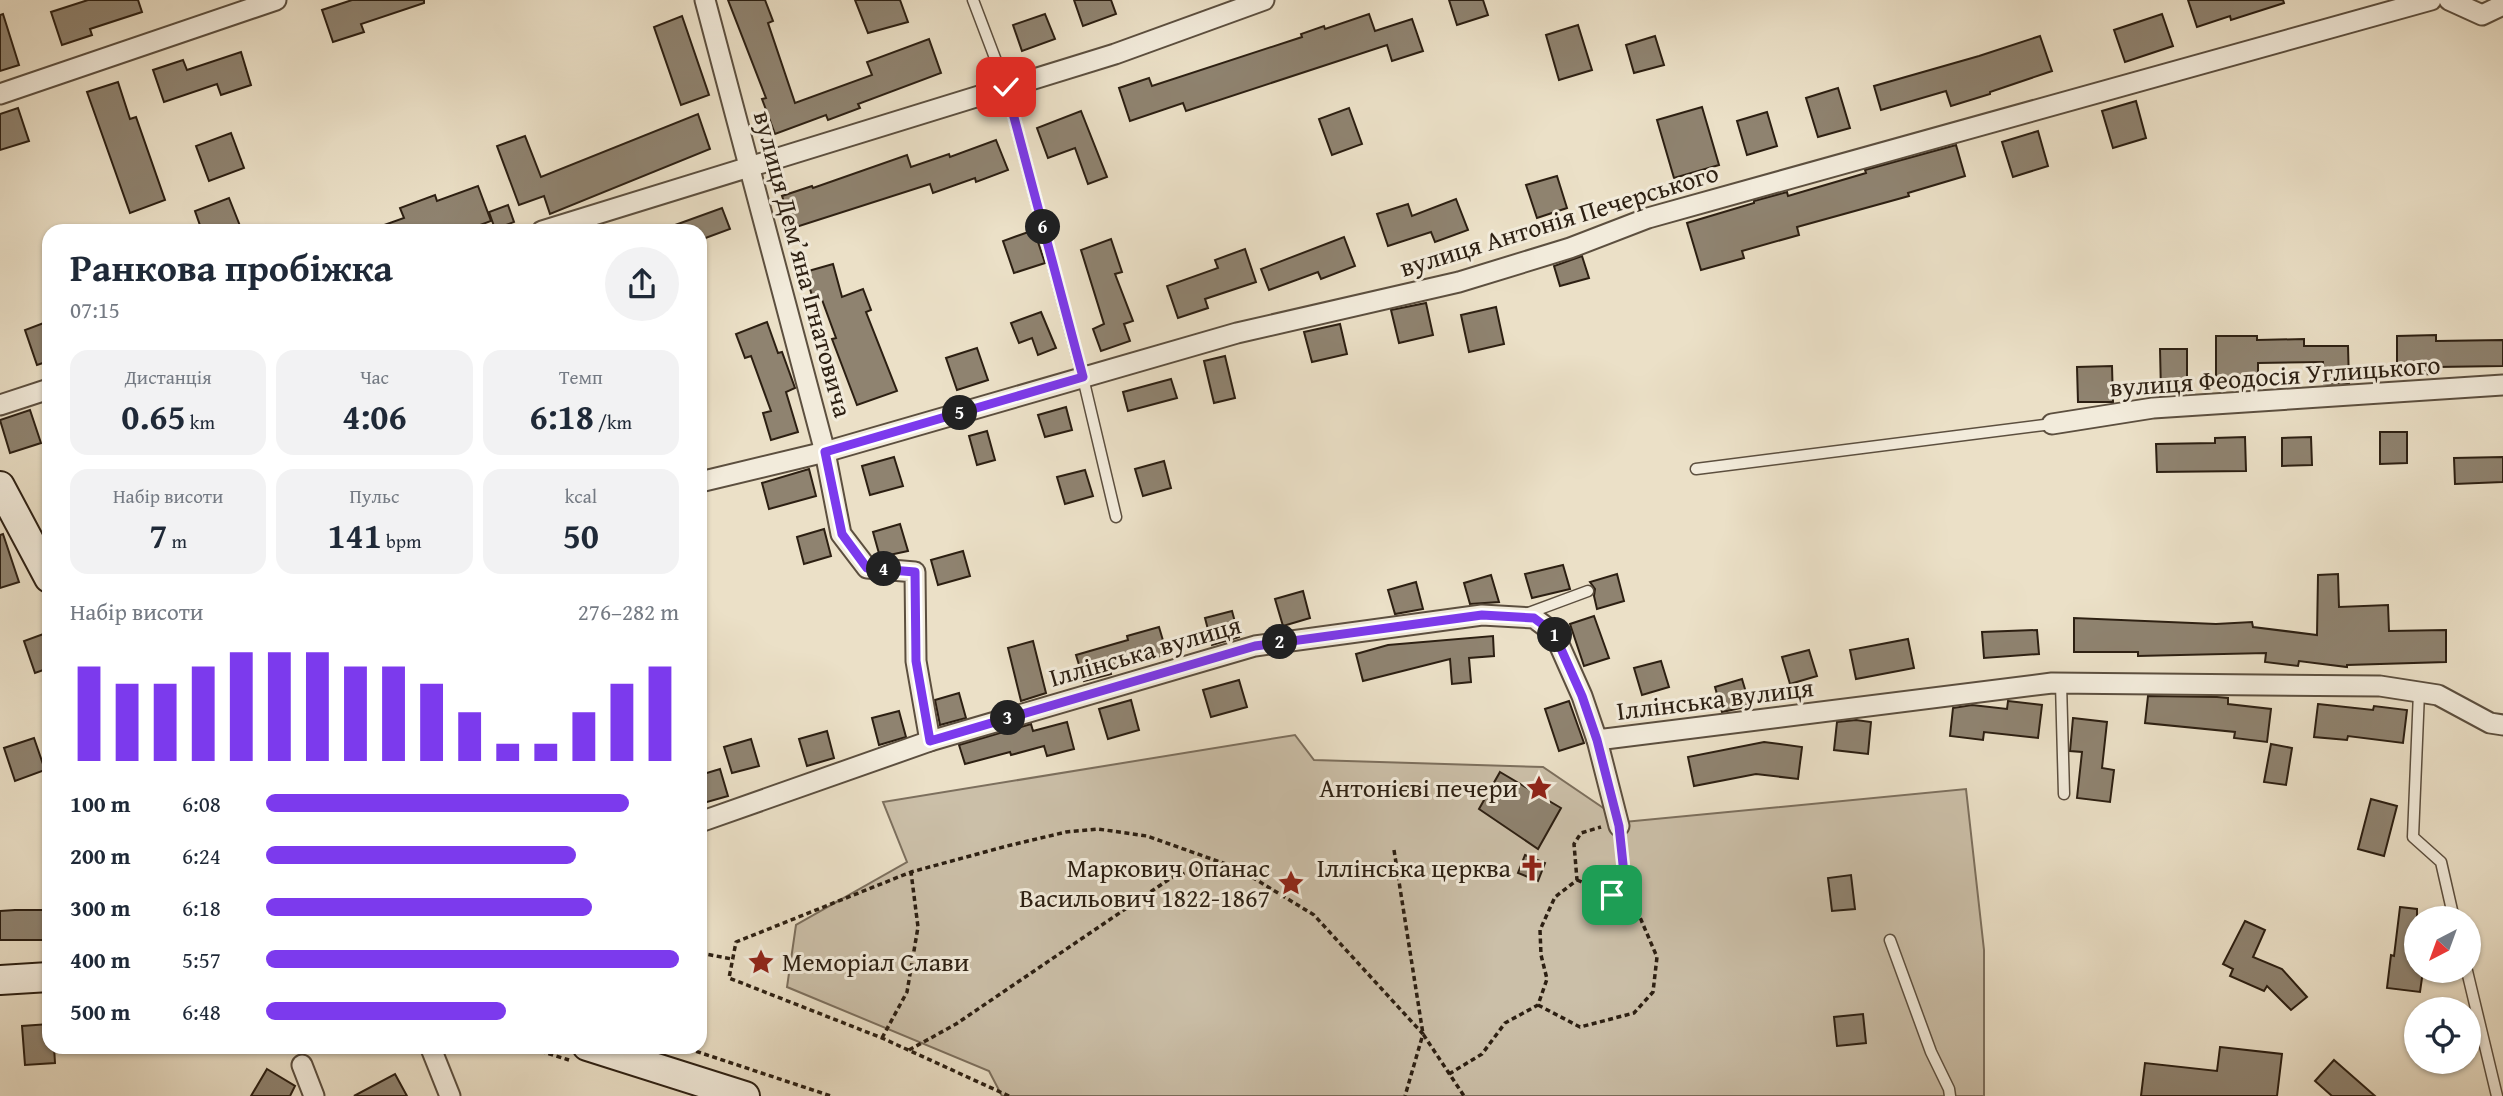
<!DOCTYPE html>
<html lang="uk">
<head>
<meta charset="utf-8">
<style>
  body { margin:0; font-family:"Gentium Book Plus",serif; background:#f2f2f3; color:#1f2937; height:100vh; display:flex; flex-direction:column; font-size:26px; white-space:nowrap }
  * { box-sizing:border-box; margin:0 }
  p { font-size:23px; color:#747a83 }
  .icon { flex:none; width:38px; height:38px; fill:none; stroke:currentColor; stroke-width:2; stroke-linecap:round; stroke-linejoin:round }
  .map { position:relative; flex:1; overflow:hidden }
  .drawer { position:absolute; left:42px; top:224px; width:665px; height:830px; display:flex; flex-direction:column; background:#fff; border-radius:21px; box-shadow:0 2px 5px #0004 }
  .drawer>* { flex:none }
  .needle { width:46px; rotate:221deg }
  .fabs { position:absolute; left:2404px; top:906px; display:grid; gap:14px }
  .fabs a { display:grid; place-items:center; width:77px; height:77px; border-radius:50%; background:#fff; box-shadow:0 2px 5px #0004; font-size:35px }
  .pin { position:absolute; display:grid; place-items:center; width:60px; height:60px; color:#fff; margin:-30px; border-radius:14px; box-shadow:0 4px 10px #0006 }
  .km { position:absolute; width:35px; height:35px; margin:-18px; border-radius:50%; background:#222; color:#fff; font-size:19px; line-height:35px; text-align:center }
  .round { display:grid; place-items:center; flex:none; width:74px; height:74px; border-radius:37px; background:#f2f2f3 }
  .head { display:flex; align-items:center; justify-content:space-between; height:119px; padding:0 28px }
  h1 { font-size:38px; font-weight:700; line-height:52px }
  .stats { display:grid; grid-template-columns:repeat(3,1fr); gap:10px; height:119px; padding:7px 28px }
  .stats div { display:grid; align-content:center; border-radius:18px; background:#f2f2f3; text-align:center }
  .stats b { font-size:35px; font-weight:700 }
  .stats small { font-size:19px; font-weight:400 }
  .stats p { font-size:19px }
  .chart { height:196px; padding:14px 28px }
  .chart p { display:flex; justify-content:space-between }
  .chart svg { width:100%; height:126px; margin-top:7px; stroke:#7c3aed; stroke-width:6 }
  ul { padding:0 28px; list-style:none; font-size:23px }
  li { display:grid; grid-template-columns:112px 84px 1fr; align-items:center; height:52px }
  li i { height:18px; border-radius:9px; background:#7c3aed }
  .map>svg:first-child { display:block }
</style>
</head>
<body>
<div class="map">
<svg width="2503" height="1096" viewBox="0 0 2503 1096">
  <rect width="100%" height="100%" fill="#ebe0c7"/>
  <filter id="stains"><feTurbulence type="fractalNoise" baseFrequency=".00286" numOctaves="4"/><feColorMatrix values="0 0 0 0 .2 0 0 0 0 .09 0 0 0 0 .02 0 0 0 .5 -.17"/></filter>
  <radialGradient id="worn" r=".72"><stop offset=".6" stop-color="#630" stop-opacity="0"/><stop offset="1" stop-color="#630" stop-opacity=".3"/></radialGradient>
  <path fill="#cbbfa8" stroke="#7c6f5d" stroke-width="2" d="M1295,735L1314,760L1543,767L1624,822L1966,789L1984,950V1096H1002L989,1071L787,987L796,925L907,862L883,802Z"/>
  <g fill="#8f8370" stroke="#2c1f12" stroke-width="2">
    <path d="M88,0H138L142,12L90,29L92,35L62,45L51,12Z"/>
    <path d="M352,0H424V3L361,24L364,32L333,42L322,10Z"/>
    <path d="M728,0H765L773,21L768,23L795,103L872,75L867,62L929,39L941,73L858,104L860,108L828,120L826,115L775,134L762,99L766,98Z"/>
    <path d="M855,0H900L908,22L868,33Z"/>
    <path d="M1074,0H1111L1116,14L1083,26Z"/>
    <path d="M1449,0H1483L1488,15L1457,25Z"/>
    <path d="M2188,0H2283L2284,3L2231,20L2230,16L2197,27Z"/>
    <path d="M3,14L19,65L0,71V15Z"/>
    <path d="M1045,14L1055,39L1022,51L1013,25Z"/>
    <path d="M1369,14L1375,31L1412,19L1423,51L1392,61L1387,45L1186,111L1183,103L1130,121L1119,88L1149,78L1152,86L1302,37L1301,34L1324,26L1325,29Z"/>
    <path d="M2162,14L2173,46L2125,62L2114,30Z"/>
    <path d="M682,16L709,95L681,105L654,27Z"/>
    <path d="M1578,25L1592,70L1559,80L1546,35Z"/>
    <path d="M1655,36L1664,65L1634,73L1626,45Z"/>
    <path d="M2040,36L2052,71L1990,92V94L1951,106L1946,91L1881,110L1874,86L1979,56Z"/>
    <path d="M241,52L251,85L221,95L217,84L164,102L153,70L183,60L187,70Z"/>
    <path d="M118,82L130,119L136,117L165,200L130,213L87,92Z"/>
    <path d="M1838,88L1850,128L1818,137L1806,98Z"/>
    <path d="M2136,101L2146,138L2113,148L2102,111Z"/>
    <path d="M1702,107L1719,165L1674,178L1657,120Z"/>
    <path d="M18,108L29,141L0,150V114Z"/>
    <path d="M1349,108L1362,144L1332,155L1319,119Z"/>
    <path d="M1081,111L1107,177L1088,184L1075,148L1048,158L1037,128Z"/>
    <path d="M1767,112L1777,146L1747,155L1737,121Z"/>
    <path d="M698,114L710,149L550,214L544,196L519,205L497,146L525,136L541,177Z"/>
    <path d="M2038,131L2048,166L2013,177L2002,142Z"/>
    <path d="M231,133L244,168L209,181L196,146Z"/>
    <path d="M996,140L1008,170L976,182L975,178L933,193L930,184L793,228L782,196L812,186L813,188L907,155L911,167L949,154L950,157Z"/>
    <path d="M1956,145L1965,176L1908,193L1909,196L1797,227L1799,235L1742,251L1744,258L1701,270L1687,223L1754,203V201L1787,192L1788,196L1866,173L1865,170Z"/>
    <path d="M1557,176L1567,208L1537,218L1526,185Z"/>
    <path d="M478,186L491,221L464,231H373V229L404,218L400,208L435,195L437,201Z"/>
    <path d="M229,198L242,231H202L195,211Z"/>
    <path d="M1456,199L1468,230L1435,242L1431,232L1388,246L1377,214L1408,204L1412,216Z"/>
    <path d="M508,205L514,222L495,229L489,212Z"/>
    <path d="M722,208L730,229L700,240V231H664V229Z"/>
    <path d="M1034,230L1045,263L1014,273L1003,241Z"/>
    <path d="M1344,237L1355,266L1321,279L1318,272L1269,290L1261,269Z"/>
    <path d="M1111,239L1122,272L1115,274L1133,321L1124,324L1130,341L1101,351L1093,329L1104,324L1081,250Z"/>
    <path d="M1245,249L1256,282L1205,299L1208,308L1178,318L1167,286L1218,268L1215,260Z"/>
    <path d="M1582,256L1589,278L1560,286L1554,266Z"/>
    <path d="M833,264L842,297L863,289L871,310L866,312L897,391L857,405L832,339L836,338L821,297L813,299L805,272Z"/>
    <path d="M1426,303L1433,335L1399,343L1391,310Z"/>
    <path d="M1496,307L1504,344L1469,352L1461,315Z"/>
    <path d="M1041,312L1056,348L1038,355L1032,338L1019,343L1011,323Z"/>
    <path d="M49,321V361L37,365L25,330Z"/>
    <path d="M767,322L778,353L782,352L795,388L786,392L798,432L771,440L763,413L771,411L751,356L745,358L736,334Z"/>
    <path d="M1340,324L1347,354L1312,362L1304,332Z"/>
    <path d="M2436,335V341L2503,340V366L2436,367L2437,374L2397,375V336Z"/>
    <path d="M2216,336H2257V340L2304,339V346H2348L2349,383L2324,384L2323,362L2258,363V378L2216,379Z"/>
    <path d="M977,348L988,380L957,390L946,358Z"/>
    <path d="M2160,349H2187V392L2161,393Z"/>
    <path d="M1225,356L1235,398L1214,403L1204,361Z"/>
    <path d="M2112,366L2113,402H2078L2077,367Z"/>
    <path d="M1171,379L1177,398L1128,411L1123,392Z"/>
    <path d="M1066,407L1072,430L1045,437L1038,415Z"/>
    <path d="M30,410L41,443L10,453L0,420Z"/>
    <path d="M987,431L995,460L977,465L969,436Z"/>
    <path d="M2380,432H2407V463L2380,464Z"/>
    <path d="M2245,437L2246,471L2157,472L2156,444L2215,443V438Z"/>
    <path d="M2311,437L2312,465L2282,466V438Z"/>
    <path d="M894,457L903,486L870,495L862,466Z"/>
    <path d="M2503,457V482L2455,484L2454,458Z"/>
    <path d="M1164,461L1171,488L1143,496L1135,469Z"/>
    <path d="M809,469L816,496L769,509L762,483Z"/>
    <path d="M1085,470L1093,496L1065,504L1057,477Z"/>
    <path d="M900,524L908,551L880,557L873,532Z"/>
    <path d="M824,529L831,556L804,564L797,537Z"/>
    <path d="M3,534L19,582L0,588V535Z"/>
    <path d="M963,551L970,576L938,585L931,560Z"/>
    <path d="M1563,565L1570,589L1532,598L1525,574Z"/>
    <path d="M1617,574L1624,601L1597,609L1594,596L1595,589L1590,582Z"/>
    <path d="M2338,574L2339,607L2388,605L2389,631L2446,630V662L2347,665V667L2299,661L2298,666L2265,662L2266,653L2138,656V652H2074V618L2216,624L2252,622L2253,627L2317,635L2318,575Z"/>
    <path d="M1491,575L1499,602L1470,604L1464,583Z"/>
    <path d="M1416,582L1423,609L1395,614L1388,590Z"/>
    <path d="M1303,591L1310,618L1283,626L1275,599Z"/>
    <path d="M1232,611L1239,637L1212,645L1205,618Z"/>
    <path d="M1594,616L1609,658L1584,666L1570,624Z"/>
    <path d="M1159,627L1167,654L1110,670L1111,674L1084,681L1076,655L1128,640L1127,636Z"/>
    <path d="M2037,630L2039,654L1984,658L1982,632Z"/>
    <path d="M49,632V668L35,673L24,641Z"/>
    <path d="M1493,636L1494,656L1469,658L1471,682L1452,684L1450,659L1363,681L1356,654L1388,645Z"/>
    <path d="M1908,639L1914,668L1856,679L1850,650Z"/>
    <path d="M1033,641L1046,693L1021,701L1008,648Z"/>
    <path d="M1809,650L1817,676L1790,684L1782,657Z"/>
    <path d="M1661,661L1669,687L1642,695L1634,668Z"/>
    <path d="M1742,679L1750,706L1722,712L1715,687Z"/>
    <path d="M1239,680L1247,707L1211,717L1203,690Z"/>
    <path d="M959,693L966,718L940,725L935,700Z"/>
    <path d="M2148,696L2217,697L2228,698V704L2271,709L2267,742L2234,738L2235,732L2145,723Z"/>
    <path d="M1131,700L1139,730L1108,739L1099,709Z"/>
    <path d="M1569,701L1584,743L1559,751L1545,709Z"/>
    <path d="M2008,701L2042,705L2038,738L1984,732L1983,740L1950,736L1953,708L1972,705L2007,709Z"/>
    <path d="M2318,704L2373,710L2374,706L2407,710L2403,743L2348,736L2347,740L2314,737Z"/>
    <path d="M899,711L906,737L879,745L872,718Z"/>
    <path d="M2073,718L2107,722L2102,768L2114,770L2110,802L2077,798L2082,752L2070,751Z"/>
    <path d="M1856,720L1871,722L1868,754L1834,750L1837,722Z"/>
    <path d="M1067,722L1074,749L1047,756L1044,746L1011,755L1010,752L965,764L959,745L1031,724L1033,731Z"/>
    <path d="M827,731L834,758L807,766L799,739Z"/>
    <path d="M34,738L45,770L15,781L4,748Z"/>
    <path d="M751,739L759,766L732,773L724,747Z"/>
    <path d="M1764,742L1802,747L1798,779L1756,774L1694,786L1688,757Z"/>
    <path d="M2271,744L2292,748L2286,785L2264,782Z"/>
    <path d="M720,769L728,796L700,804V775Z"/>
    <path d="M1500,772L1561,808L1538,849L1479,809Z"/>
    <path d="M2371,799L2397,806L2384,856L2358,849Z"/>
    <path d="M1525,855L1545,863L1538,881L1518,873Z"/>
    <path d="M1851,875L1855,909L1832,911L1828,878Z"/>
    <path d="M2400,907L2417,909V971H2423L2420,992L2387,988L2391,955L2394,956Z"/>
    <path d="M15,910H49V940H0V911Z"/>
    <path d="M2245,921L2265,930L2253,957L2282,969L2307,997L2291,1010L2267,986L2264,991L2230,976L2233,969L2223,964Z"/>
    <path d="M1863,1014L1866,1043L1837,1046L1834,1017Z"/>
    <path d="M49,1024V1046H54L55,1063L25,1065L22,1026Z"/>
    <path d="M2220,1047L2282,1054L2277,1096H2141L2145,1063L2217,1071Z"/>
    <path d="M2334,1060L2375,1096H2332L2315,1081Z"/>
    <path d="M267,1069L295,1086L290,1096H251Z"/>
    <path d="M395,1074L407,1096H354Z"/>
  </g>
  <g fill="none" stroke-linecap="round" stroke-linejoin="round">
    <g stroke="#5c4f3f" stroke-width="13">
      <g id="service">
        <path d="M973,0L1006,87L1083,378L1116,517"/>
        <path d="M1696,469L2052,424"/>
        <path d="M1526,614L1588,591"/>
        <path d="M2061,683L2064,794"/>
        <path d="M2419,692L2413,837L2441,862L2454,919"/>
        <path d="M1890,940L1931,1052L1949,1089L1950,1096"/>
        <path d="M2467,971L2497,1096"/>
      </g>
    </g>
    <g stroke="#5c4f3f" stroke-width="23">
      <g id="minor">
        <path d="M705,0L825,452L841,534L867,568L915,572L916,661L930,741"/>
        <path d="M2449,0L2482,15L2503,5"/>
        <path d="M0,94L276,0"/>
        <path d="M542,231L1115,54L1264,0"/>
        <path d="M0,405L49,389"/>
        <path d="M2052,424L2153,408L2503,385"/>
        <path d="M700,482L825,452L1237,333L1459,282L1570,248L1648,218L2431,0"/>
        <path d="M1597,740L1619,826"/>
        <path d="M700,822L930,741L1255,646L1482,615L1534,618L1554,633L1582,696L1597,740L2052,683L2380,686L2438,695L2490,723L2503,725"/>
        <path d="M430,1046L450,1096"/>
        <path d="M302,1065L314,1096"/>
      </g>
    </g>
    <g stroke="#2c1f12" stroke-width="32">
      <g id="secondary">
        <path d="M0,486L49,578"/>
        <path d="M0,980L49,977"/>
        <path d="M587,1046L745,1096"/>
      </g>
    </g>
    <g stroke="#2c1f12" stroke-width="3.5" stroke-dasharray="5 3.5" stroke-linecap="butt">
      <path d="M1394,850L1423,1034L1464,1096"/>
      <path d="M1577,880L1612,895L1626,893L1621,843"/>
      <path d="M700,953L732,959"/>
      <path d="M1538,1005L1580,1027L1634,1013L1653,992L1657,957L1636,908L1626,893"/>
      <path d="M882,1038L907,992L918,927L911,872"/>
      <path d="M524,1046L569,1060"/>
      <path d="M680,1046L831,1096"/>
      <path d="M909,1050L956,1024L1171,878L1218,862"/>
      <path d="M1449,1074L1482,1054L1505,1023L1538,1005L1547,979L1541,955L1540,930L1555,897L1577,880L1574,844L1581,833L1601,827"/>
      <path d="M1009,1096L882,1038L729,978L736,942L911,872L1007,846L1066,832L1098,829L1147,836L1237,868L1314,915L1423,1034L1405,1096"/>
    </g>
    <use href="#service" stroke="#f2ebdb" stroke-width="10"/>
    <use href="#minor" stroke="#f2ebdb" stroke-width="19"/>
    <use href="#secondary" stroke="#f2ebdb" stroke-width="28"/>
  </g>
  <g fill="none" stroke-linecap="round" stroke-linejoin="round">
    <g stroke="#fff" stroke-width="14">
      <path id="route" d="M1006,87L1083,377L825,452L842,534L867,568L915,572L916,661L930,741L1255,646L1482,615L1534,618L1554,633L1582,696L1597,740L1619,826L1626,893L1612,895"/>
    </g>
    <use href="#route" stroke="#7c3aed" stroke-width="9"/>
  </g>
  <defs>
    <g id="sight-bare" transform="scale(2.1)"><path d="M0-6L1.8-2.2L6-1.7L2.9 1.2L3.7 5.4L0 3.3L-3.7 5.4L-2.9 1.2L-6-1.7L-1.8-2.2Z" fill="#8f2418" stroke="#f2ebdb" stroke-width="2.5" paint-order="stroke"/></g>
    <g id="church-bare" transform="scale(2.1)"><path d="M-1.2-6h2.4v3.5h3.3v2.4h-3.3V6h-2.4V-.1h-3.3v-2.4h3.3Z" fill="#8f2418" stroke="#f2ebdb" stroke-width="2.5" paint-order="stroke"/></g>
  </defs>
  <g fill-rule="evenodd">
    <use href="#sight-bare" x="1539" y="788"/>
    <use href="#church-bare" x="1532" y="868"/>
    <use href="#sight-bare" x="1291" y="883"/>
    <use href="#sight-bare" x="761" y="962"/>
  </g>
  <g text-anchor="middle" stroke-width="6" stroke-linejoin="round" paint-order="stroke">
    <g font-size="26" fill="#2c1f12" stroke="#f2ebdb">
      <text transform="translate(1559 220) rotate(-17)" y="9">вулиця Антонія Печерського</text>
      <text transform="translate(803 264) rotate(75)" y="9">вулиця Демʼяна Ігнатовича</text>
      <text transform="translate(2275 376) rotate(-4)" y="9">вулиця Феодосія Углицького</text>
      <text transform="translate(1145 651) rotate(-16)" y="9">Іллінська вулиця</text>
      <text transform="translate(1715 699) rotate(-7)" y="9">Іллінська вулиця</text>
    </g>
    <g font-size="26" fill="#2c1f12" stroke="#f2ebdb" text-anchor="end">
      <text x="1518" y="797">Антонієві печери</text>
      <text x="1270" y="877">Маркович Опанас<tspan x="1270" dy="30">Васильович 1822-1867</tspan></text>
      <text x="1511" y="877">Іллінська церква</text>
      <text x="782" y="971" text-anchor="start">Меморіал Слави</text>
    </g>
  </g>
  <rect width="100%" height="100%" filter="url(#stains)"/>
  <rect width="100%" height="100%" fill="url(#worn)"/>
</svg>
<div class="fabs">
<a><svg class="needle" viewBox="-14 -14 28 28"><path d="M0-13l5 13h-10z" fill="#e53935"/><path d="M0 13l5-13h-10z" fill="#747a83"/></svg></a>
<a><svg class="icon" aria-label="locate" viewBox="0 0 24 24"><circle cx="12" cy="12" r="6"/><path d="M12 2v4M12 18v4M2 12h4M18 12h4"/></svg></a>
</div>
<div class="pin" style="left:1612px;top:895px;background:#1e9e55"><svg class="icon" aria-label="arrive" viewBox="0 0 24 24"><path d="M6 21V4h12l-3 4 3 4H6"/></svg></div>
<div class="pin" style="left:1006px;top:87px;background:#d93025"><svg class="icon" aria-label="check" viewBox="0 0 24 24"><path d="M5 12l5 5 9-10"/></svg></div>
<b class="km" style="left:1555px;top:635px">1</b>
<b class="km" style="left:1280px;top:642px">2</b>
<b class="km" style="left:1008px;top:718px">3</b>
<b class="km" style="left:884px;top:569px">4</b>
<b class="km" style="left:960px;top:413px">5</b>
<b class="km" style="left:1043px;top:227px">6</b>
<section class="drawer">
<div class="head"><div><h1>Ранкова пробіжка</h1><p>07:15</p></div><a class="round"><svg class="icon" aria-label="share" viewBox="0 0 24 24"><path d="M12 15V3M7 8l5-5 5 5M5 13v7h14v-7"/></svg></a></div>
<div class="stats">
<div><p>Дистанція</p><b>0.65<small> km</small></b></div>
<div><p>Час</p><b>4:06</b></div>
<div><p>Темп</p><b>6:18<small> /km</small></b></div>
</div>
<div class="stats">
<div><p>Набір висоти</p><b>7<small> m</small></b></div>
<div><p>Пульс</p><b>141<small> bpm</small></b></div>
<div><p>kcal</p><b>50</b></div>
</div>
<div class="chart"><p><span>Набір висоти</span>276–282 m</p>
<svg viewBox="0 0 160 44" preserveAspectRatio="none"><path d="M5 44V11M15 44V17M25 44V17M35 44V11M45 44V6M55 44V6M65 44V6M75 44V11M85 44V11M95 44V17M105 44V27M115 44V38M125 44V38M135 44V27M145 44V17M155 44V11"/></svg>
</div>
<ul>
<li><b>100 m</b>6:08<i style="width:88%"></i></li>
<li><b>200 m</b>6:24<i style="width:75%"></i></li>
<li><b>300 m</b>6:18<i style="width:79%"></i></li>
<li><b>400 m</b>5:57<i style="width:100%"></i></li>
<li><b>500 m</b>6:48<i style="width:58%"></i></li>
</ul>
</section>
</div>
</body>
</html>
